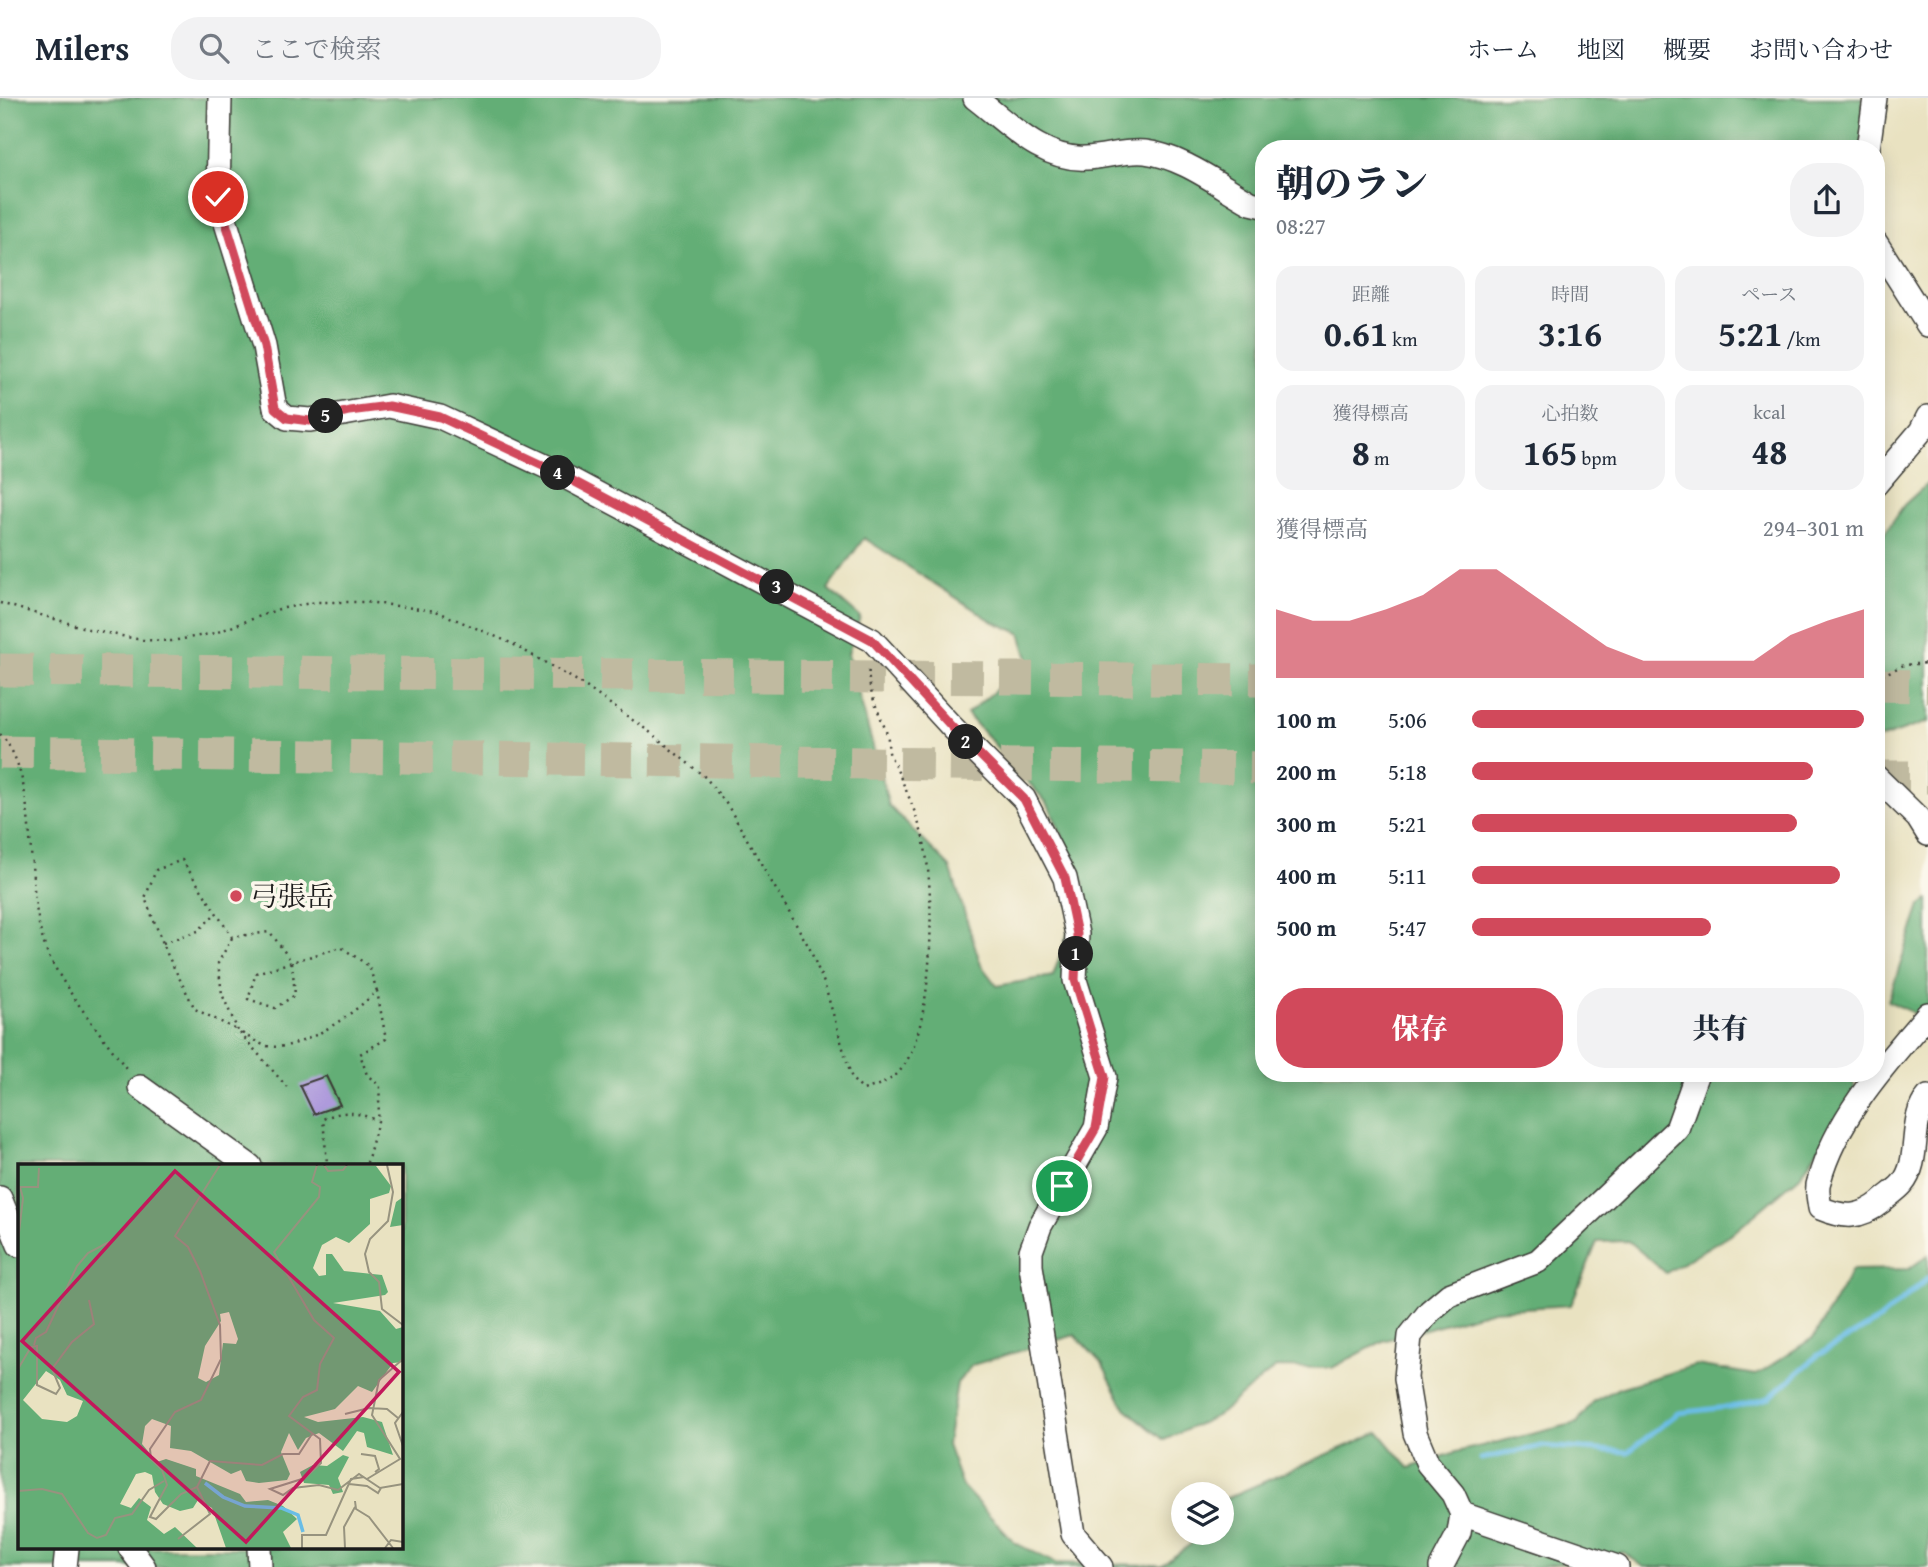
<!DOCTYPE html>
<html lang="ja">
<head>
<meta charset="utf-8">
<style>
  body { margin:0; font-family:"Gentium Book Plus","Noto Serif JP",serif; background:#f2f2f3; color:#1f2937; height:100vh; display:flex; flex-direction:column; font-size:26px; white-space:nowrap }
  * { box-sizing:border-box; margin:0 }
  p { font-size:23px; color:#747a83 }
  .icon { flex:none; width:38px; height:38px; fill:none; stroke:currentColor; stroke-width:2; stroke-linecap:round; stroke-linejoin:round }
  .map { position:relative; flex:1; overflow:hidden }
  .sheet { position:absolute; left:1255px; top:42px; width:630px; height:942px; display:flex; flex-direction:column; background:#fff; border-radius:28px; box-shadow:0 4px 18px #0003 }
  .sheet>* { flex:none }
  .fabs { position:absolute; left:1171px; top:1384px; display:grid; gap:14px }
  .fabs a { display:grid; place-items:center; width:63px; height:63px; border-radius:50%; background:#fff; box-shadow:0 4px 18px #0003; font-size:35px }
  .pin { position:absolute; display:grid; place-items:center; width:60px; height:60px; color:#fff; margin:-30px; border:4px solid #fff; border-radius:50%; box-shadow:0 2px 7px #0007 }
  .km { position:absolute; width:35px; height:35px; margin:-18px; border-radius:50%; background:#222; color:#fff; font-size:19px; line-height:35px; text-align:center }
  .round { display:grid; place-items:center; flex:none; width:74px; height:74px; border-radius:28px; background:#f2f2f3 }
  .head { display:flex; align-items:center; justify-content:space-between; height:119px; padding:0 21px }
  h1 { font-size:38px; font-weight:800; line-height:52px }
  .stats { display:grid; grid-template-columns:repeat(3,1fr); gap:10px; height:119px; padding:7px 21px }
  .stats div { display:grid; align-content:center; border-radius:18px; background:#f2f2f3; text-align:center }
  .stats b { font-size:35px; font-weight:800 }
  .stats small { font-size:19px; font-weight:400 }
  .stats p { font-size:19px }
  .chart { height:196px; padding:14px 21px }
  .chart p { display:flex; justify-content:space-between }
  .chart svg { width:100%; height:126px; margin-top:7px; fill:#d1495b; opacity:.7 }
  .primary-button { display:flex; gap:14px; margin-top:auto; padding:14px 21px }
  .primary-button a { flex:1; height:80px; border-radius:28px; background:#d1495b; color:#fff; font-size:28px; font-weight:800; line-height:80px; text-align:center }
  .primary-button a+a { background:#f2f2f3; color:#1f2937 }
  ul { padding:0 21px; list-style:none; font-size:23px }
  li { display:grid; grid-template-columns:112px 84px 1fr; align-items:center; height:52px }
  li i { height:18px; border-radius:9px; background:#d1495b }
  header { display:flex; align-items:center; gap:42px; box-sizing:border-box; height:98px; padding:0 35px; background:#fff; border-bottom:2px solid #e0e1e3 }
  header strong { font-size:33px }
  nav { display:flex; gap:38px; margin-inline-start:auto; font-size:24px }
  .search { width:490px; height:63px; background:#f2f2f3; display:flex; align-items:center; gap:18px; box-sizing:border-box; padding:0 24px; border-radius:28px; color:#747a83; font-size:26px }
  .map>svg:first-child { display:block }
</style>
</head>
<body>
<header>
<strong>Milers</strong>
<div class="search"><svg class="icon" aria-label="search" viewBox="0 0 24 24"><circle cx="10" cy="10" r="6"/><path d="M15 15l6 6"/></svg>ここで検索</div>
<nav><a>ホーム</a><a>地図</a><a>概要</a><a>お問い合わせ</a></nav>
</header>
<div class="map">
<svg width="1928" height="1469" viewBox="0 0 1928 1469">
  <rect width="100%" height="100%" fill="#fbf7ec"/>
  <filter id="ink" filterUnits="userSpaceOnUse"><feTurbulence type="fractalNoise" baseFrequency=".0143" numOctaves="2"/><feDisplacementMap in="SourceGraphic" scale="14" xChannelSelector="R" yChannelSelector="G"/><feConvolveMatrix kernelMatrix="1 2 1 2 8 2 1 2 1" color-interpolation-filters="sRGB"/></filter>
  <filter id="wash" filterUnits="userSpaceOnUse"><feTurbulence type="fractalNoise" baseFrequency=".00686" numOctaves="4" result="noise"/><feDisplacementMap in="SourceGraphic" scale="28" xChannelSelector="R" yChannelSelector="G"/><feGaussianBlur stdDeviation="1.57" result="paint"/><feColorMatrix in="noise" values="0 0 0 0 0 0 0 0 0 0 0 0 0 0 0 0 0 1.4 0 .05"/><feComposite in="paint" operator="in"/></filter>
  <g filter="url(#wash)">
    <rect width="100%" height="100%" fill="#e9e2c1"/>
    <g fill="#64ae76" stroke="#406549" stroke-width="2" fill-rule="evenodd">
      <path d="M0,0H1863L1862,51H1264V975H1851L1856,996L1800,1078L1738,1131L1666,1175L1628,1143L1597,1144L1571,1207L1493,1212L1383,1243L1332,1270L1276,1269L1217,1318L1164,1342L1125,1310L1102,1266L1075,1237L972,1267L957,1285L947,1347L962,1388L1015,1445L1055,1465L1162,1467L1191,1446L1193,1435H1222V1402L1379,1334L1409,1370L1456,1354L1577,1325L1592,1304L1619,1290L1696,1267L1756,1277L1814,1239L1852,1172L1909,1171L1928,1157V1469H1644L1623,1454L1538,1469H0ZM864,440L992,523L1020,535L1029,564L967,616L1048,706L1084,786L1053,878L997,888L981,867L950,769L889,708L848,556L860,519L828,491ZM19,1068H401V1450H19Z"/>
      <path d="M1928,385V624L1876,642V448L1904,407Z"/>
      <path d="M1928,802V922L1888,903L1920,808Z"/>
    </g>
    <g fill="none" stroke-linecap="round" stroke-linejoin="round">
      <path stroke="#6abde6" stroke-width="5" d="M1481,1361L1542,1348L1628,1354L1678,1315L1744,1307L1769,1300L1818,1257L1879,1222L1928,1180"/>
    </g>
    <g id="blocks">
      <path fill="#ad9adb" d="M326,978L340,1007L314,1016L300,987Z"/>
    </g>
  </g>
  <g filter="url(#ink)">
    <use href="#blocks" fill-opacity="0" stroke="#3b3a35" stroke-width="2"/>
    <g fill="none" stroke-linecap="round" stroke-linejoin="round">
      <g stroke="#c0baa0" stroke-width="33" stroke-dasharray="33 17" stroke-linecap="butt">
        <path d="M0,572L1264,582"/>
        <path d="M1876,587L1928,588"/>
        <path d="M0,654L1264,670"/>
        <path d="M1876,679H1928"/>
      </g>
      <g stroke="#3b3a35" stroke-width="26">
        <g id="minor">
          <path d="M220,0L218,99L264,248L275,310L287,320L310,322L389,308L440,319L547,369L872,542L952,629L1024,701L1065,780L1077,836L1075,882L1105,979L1096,1030L1040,1128L1031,1153V1168L1073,1436L1101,1469"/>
          <path d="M975,0C1008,25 1042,63 1086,60C1106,59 1125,52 1145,54C1182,58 1220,88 1251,105L1264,108"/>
          <path d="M1868,51L1875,0"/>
          <path d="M1876,145L1928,227"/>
          <path d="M1876,386L1921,333L1928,319"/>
          <path d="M1876,679L1918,720L1928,736"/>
          <path d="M1928,916C1886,965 1836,1020 1819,1083C1816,1091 1819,1102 1820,1110C1844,1120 1860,1121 1881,1104C1887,1098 1896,1093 1902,1086C1922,1063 1908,1021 1928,999"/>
          <path d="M140,989L250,1068"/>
          <path d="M0,1100L19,1147"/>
          <path d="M1462,1416L1617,1469"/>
          <path d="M130,1450L144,1469"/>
          <path d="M259,1450L260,1469"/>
          <path d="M65,1469L67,1450"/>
          <path d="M1441,1469L1459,1435L1462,1416L1453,1396L1428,1366L1415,1335L1406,1280L1410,1238L1430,1213L1449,1197L1538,1163L1677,1031L1697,975"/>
        </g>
      </g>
      <g stroke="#3b3a35" stroke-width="2.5" stroke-dasharray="2 5" stroke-linecap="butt">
        <path d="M0,505L92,532L142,542L172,543L215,535L279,511L316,504H366L436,513L511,545L579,584L651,635L706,680L728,708L809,849L824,885L852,981L863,992C876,988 887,985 897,976C936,938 936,787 922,736C914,709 902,682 890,657C887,650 889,642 887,636C880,615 866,592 869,569"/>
        <path d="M1876,563L1879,577"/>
        <path d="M1876,580L1904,567L1928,565"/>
        <path d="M0,636C43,680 21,800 49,858C68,897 102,937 128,973"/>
        <path d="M232,840L218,865L222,896L238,933C246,937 258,946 267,948C301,955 354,915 377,893L386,941L360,956L367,977L380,988L378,1023"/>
        <path d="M163,845L198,833L214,817"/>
        <path d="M235,931L195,911L168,858L145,800L156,772L182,762L232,839L270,834L292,864L295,897L275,910L248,901L256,875L341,849L369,868L377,893"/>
        <path d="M240,935L287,989"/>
        <path d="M330,1068L327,1065L323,1021C345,1011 356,1014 378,1023L366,1068"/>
      </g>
      <use href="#minor" stroke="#fff" stroke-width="23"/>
    </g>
  </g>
  <g fill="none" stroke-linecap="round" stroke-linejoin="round" filter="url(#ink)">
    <g stroke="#fff" stroke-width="14">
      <path id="route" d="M218,99L264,248L275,310L287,320L310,323L349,313L389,308L440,319L547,369L872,542L952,629L1024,701L1065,780L1077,836L1075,882L1105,979L1096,1030L1062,1088"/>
    </g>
    <use href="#route" stroke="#d1495b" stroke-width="9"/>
  </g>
  <circle fill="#d1495b" stroke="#fbf7ec" stroke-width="2.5" cx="236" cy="798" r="7"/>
  <g text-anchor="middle" stroke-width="7" stroke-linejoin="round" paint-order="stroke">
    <g font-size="28" fill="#1c1c1c" stroke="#fbf7ec" text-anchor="start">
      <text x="250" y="808">弓張岳</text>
    </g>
  </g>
  <g transform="translate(18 1066)">
    <rect width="385" height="385" fill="#e9e2c1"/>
    <path d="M0,1L358,2L373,22L371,29L352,35V60L331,79L318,73L304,81L295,104L301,112L308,111V90H314L326,107L364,111L370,128L367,131L315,139L362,147L378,165L385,163V198L375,199L354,228L340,222L317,245L286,253L300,258L345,253L364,258L375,291L349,283L346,269L339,267L325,287L301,269L288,274L280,286L271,269L263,288L272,310L269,316L241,319L228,317L223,306L213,310L173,287L152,284L153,262L134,255L127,262L124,280L139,298L148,295L178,305V312L222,330L228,338L250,336L265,342L279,355L265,368L273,384H208L194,344L180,336L175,344L162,347L145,340L137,328L134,311L127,308L118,310L102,340L113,344L121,334L133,343L129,356L146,370L157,363L179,384H0ZM211,148L220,175L218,180L205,179L201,211L188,218L180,214L187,182L203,157L202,150ZM28,207L42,216L49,231L65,237L59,252L49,258L24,255L5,236ZM385,33V61L372,63L378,38ZM325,291L331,293L320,314L325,328L315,330L311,321L286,319L282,308L295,301L309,302Z" fill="#64ae76" fill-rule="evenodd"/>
    <path fill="none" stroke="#6abde6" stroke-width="3.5" d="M187,319L205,333L227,342L263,344L280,351L285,368"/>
    <path fill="none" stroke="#97937f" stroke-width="2" d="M299,1L294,18L302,23L301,33L256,88L296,156L316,174L302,200L299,226L285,233L271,252L302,275L303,299L287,314L252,325L265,331L275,324L301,321L320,326L341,310L362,324L385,320M306,1L310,7L325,6L329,1M369,1L375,28L370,57L352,75L347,90L351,108L361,118L364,145L385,161M0,77L5,34L2,23H20L21,4M16,181L18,174L28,168L59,102L70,89L91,78M0,205L13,183L19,182V221L38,230L42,224L34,205L54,178L76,160L71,136M385,248L377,259L385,282M327,250L351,244L369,245L380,254M343,290L357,292L361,305L357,308M349,315L382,295L354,251L361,216L385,195M331,320L349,322L360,329L363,324M179,323L163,330L138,355L132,353L149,321L144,306L133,295L132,285L157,248L183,236L203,195L202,161L182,107L170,83L157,72L202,1M0,327L24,325L44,330L70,369L79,374L88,371L97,354L114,350L131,326L146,317M337,337L338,345L351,353L375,384M160,375L192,350L179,323L192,297L244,301L265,290H281L294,270M284,384V371H308L333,315L346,313M327,384L326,363L337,343M367,384L373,376L385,378"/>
    <path fill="#c2185b" fill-opacity="0.15" stroke="#c2185b" stroke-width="3.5" d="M157,7L381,208L228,378L4,177Z"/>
    <rect width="385" height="385" fill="none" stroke="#1c1c1c" stroke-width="3.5"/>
  </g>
</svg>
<div class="fabs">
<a><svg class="icon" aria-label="layers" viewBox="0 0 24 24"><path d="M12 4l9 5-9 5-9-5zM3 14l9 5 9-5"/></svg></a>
</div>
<div class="pin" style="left:1062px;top:1088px;background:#1e9e55"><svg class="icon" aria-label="arrive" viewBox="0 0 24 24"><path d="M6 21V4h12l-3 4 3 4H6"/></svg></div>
<div class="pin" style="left:218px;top:99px;background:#d93025"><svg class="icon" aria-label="check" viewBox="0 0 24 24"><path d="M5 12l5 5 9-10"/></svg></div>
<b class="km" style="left:1076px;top:856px">1</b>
<b class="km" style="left:966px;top:644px">2</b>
<b class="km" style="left:777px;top:489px">3</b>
<b class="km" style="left:558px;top:375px">4</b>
<b class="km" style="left:326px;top:318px">5</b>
<section class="sheet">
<div class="head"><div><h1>朝のラン</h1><p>08:27</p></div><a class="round"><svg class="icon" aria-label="share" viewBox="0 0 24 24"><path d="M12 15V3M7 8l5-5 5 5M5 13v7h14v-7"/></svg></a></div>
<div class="stats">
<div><p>距離</p><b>0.61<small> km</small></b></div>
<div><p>時間</p><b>3:16</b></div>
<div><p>ペース</p><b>5:21<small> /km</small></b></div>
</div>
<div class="stats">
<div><p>獲得標高</p><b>8<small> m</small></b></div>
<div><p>心拍数</p><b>165<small> bpm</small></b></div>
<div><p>kcal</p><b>48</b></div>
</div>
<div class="chart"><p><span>獲得標高</span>294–301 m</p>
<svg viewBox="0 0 160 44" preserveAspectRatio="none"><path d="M0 44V20L10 24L20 24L30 20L40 15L50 6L60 6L70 15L80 24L90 33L100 38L110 38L120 38L130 38L140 29L150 24L160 20V44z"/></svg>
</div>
<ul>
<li><b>100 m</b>5:06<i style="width:100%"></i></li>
<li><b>200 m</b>5:18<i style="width:87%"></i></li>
<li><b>300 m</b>5:21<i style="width:83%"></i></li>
<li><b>400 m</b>5:11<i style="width:94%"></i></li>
<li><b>500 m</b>5:47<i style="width:61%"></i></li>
</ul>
<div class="primary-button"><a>保存</a><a>共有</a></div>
</section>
</div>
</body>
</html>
